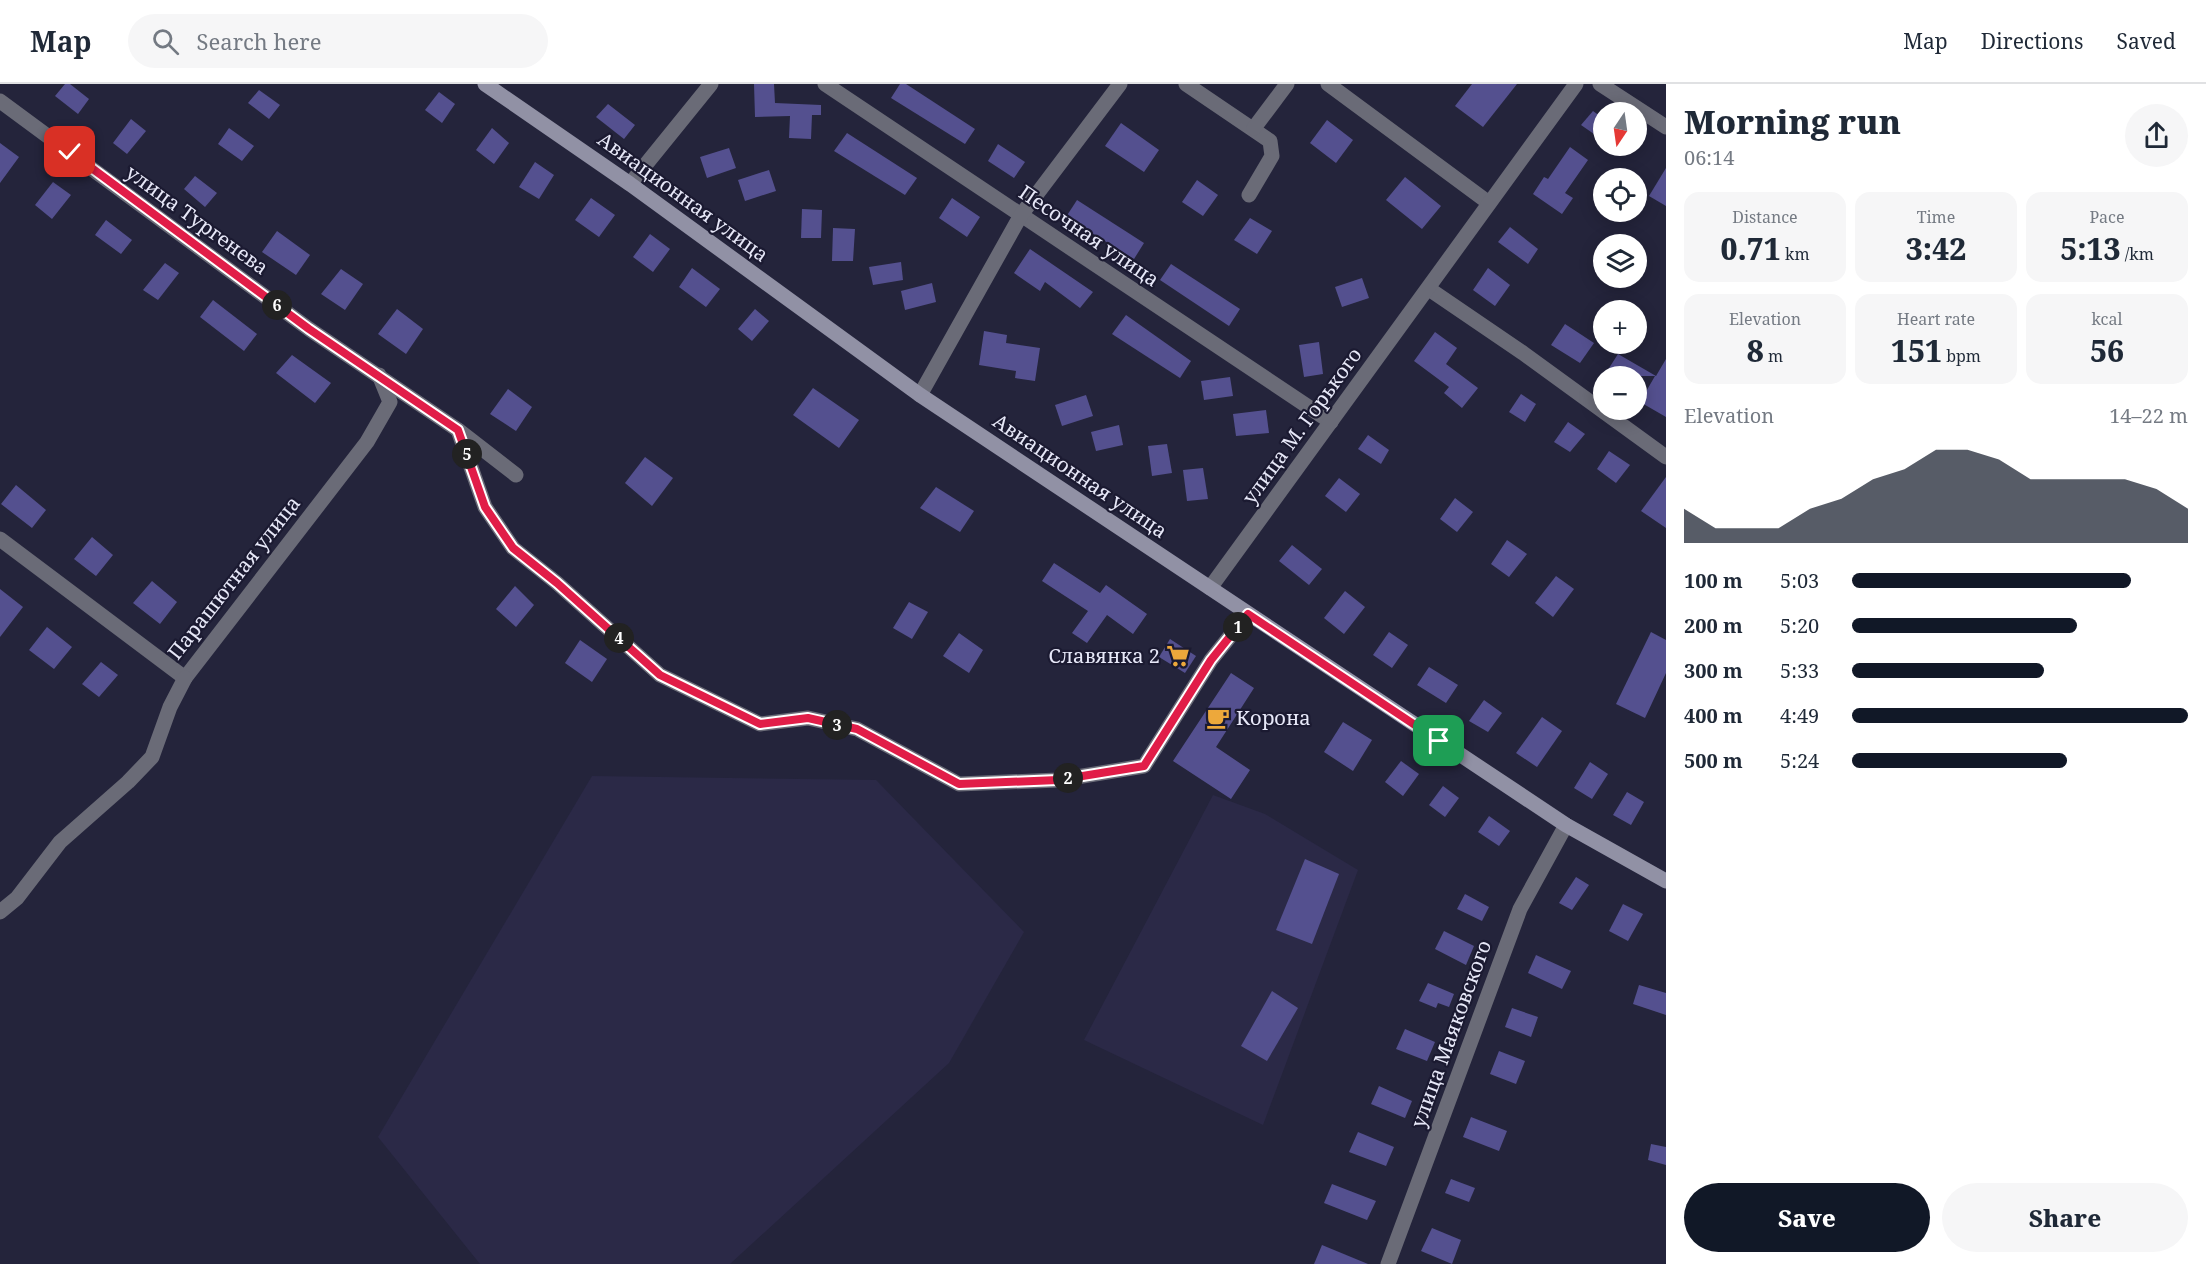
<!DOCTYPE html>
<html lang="en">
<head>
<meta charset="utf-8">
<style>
  body { margin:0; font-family:"Noto Serif",serif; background:#f6f6f7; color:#1f2937; height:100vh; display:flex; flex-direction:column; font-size:22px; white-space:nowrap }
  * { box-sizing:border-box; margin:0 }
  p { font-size:20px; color:#747a83 }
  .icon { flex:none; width:33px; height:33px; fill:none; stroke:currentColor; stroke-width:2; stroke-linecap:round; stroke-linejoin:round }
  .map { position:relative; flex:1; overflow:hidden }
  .panel { display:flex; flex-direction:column; background:#fff; width:540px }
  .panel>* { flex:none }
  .needle { width:39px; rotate:193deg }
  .buttons { position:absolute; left:1593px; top:18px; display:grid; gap:12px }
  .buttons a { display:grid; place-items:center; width:54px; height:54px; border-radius:50%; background:#fff; box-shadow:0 3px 15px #0003; font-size:30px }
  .pin { position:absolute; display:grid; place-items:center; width:51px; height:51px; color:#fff; margin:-26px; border-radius:12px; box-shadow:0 3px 9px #0006 }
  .km { position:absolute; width:30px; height:30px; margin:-15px; border-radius:50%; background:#222; color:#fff; font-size:16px; line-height:30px; text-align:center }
  .round { display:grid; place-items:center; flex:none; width:63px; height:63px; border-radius:32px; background:#f6f6f7 }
  .summary { display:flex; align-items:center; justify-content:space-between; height:102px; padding:0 18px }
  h1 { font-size:33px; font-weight:800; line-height:45px }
  .metrics { display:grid; grid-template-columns:repeat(3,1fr); gap:9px; height:102px; padding:6px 18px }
  .metrics div { display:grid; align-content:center; border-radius:15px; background:#f6f6f7; text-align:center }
  .metrics b { font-size:30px; font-weight:800 }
  .metrics small { font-size:16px; font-weight:400 }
  .metrics p { font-size:16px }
  .chart { height:168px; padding:12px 18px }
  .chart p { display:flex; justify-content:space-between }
  .chart svg { width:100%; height:108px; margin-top:6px; fill:#111827; opacity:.7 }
  .primary-button { display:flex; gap:12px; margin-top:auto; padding:12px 18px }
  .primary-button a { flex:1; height:69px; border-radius:36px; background:#111827; color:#fff; font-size:24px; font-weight:800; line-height:69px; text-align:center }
  .primary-button a+a { background:#f6f6f7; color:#1f2937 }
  ul { padding:0 18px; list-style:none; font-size:20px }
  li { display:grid; grid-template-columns:96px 72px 1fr; align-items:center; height:45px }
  li i { height:15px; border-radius:8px; background:#111827 }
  header { display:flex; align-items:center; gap:36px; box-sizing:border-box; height:84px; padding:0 30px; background:#fff; border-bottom:2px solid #e0e1e3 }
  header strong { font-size:28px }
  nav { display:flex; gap:33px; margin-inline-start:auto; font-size:21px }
  .search { width:420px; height:54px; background:#f6f6f7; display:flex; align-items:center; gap:15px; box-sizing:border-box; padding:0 21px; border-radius:33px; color:#747a83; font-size:22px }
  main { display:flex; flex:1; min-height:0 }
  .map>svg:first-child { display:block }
</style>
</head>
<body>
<header>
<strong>Map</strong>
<div class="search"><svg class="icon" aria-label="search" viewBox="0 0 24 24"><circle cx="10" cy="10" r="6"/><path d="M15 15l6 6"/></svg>Search here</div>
<nav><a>Map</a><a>Directions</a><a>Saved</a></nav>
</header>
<main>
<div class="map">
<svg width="1666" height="1180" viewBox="0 0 1666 1180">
  <rect width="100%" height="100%" fill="#24243b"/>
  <g fill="#2b2947">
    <path d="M592,692L876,696L1024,848L949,979L730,1180H480L378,1053Z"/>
    <path d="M1213,711L1265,730L1358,786L1263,1041L1084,956Z"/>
  </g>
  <g fill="#54508f">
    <path d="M65,0H70L89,15L78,30L55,12Z"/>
    <path d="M754,0H774L775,19L821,21V31H812L811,55L789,54L790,32L755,33Z"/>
    <path d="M900,0H906L975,45L965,60L891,14Z"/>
    <path d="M1472,0H1517L1483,43L1455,22Z"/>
    <path d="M259,6L280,21L269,35L248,19Z"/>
    <path d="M439,8L455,20L442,39L425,26Z"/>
    <path d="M608,20L635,41L624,55L596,33Z"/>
    <path d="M1593,27L1604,35V57L1581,41Z"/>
    <path d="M131,35L146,47L127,70L113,59Z"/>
    <path d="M1327,36L1353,56L1336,79L1310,59Z"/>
    <path d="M1121,39L1159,66L1144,88L1105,62Z"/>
    <path d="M229,44L254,62L242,77L218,60Z"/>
    <path d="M492,44L509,59L494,80L476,66Z"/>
    <path d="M847,49L917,94L905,111L834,67Z"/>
    <path d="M0,59L19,73L0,99Z"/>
    <path d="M998,60L1025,78L1014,94L988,77Z"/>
    <path d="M1570,63L1588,76L1565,109L1573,114L1562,130L1533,110L1544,93L1548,95Z"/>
    <path d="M729,64L736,84L707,94L700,73Z"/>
    <path d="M535,78L554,91L539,115L519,103Z"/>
    <path d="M1666,84V122L1649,112Z"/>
    <path d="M769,86L776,107L745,117L738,96Z"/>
    <path d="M195,92L217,109L205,123L184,105Z"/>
    <path d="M1405,93L1441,122L1422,145L1386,116Z"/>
    <path d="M1197,96L1218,111L1203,132L1182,118Z"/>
    <path d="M53,98L71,111L52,135L35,121Z"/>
    <path d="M591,114L615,131L599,153L575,136Z"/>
    <path d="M952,114L980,133L967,153L939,134Z"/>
    <path d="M1077,116L1144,159L1134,175L1066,133Z"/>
    <path d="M802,125L822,126L821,154H801Z"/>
    <path d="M1250,134L1272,147L1257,170L1234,156Z"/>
    <path d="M106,136L132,156L121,170L95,151Z"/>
    <path d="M1510,143L1538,165L1528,180L1498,158Z"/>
    <path d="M833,144L855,145L853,177H832Z"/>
    <path d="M277,147L310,171L296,191L262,168Z"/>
    <path d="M650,150L670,165L653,188L633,173Z"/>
    <path d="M1030,165L1093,208L1080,224L1045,198L1040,207L1014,189Z"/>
    <path d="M901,178L903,196L873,201L869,183Z"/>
    <path d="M165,179L179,189L158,216L143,206Z"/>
    <path d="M1171,180L1240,225L1229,242L1160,196Z"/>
    <path d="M692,184L720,205L706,223L679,203Z"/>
    <path d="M1488,184L1510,201L1495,222L1473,206Z"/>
    <path d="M341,185L363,200L345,226L321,210Z"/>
    <path d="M1362,194L1369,214L1342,223L1335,203Z"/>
    <path d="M932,199L936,218L905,226L901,207Z"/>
    <path d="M213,216L257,250L244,267L200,233Z"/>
    <path d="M397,225L423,245L406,270L378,250Z"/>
    <path d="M755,225L769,237L752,257L738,245Z"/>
    <path d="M1126,231L1191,277L1180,294L1112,250Z"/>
    <path d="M1565,240L1594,259L1580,279L1551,261Z"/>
    <path d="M984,247L1007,251L1006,259L1040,264L1035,297L1015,294L1016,287L979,281Z"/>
    <path d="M1435,248L1457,264L1446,280L1478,304L1462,324L1444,309L1449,303L1414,277Z"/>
    <path d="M1319,258L1323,290L1304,293L1299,261Z"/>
    <path d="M1618,270L1656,292L1666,275V333L1640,318L1655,292H1604Z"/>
    <path d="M292,271L331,299L315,319L276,289Z"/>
    <path d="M1230,293L1233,312L1204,316L1201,297Z"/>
    <path d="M813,304L859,336L839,364L793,331Z"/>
    <path d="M508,305L532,323L516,347L490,330Z"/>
    <path d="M1521,310L1536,320L1525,338L1509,328Z"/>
    <path d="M1086,311L1093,332L1062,342L1055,321Z"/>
    <path d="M1266,326L1269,349L1236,352L1233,330Z"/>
    <path d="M1568,338L1585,350L1570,368L1554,358Z"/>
    <path d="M1119,341L1123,361L1096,367L1091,348Z"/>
    <path d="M1368,351L1389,366L1381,380L1358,365Z"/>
    <path d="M1167,360L1172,389L1152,392L1148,362Z"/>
    <path d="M1609,367L1630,381L1616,399L1597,385Z"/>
    <path d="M645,373L673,394L652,422L625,399Z"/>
    <path d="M1203,384L1208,415L1187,417L1183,386Z"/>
    <path d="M1666,393V444L1641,427Z"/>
    <path d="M1339,394L1360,410L1346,428L1325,412Z"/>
    <path d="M16,401L46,426L32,444L1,420Z"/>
    <path d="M936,403L974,427L960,448L920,424Z"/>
    <path d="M1455,414L1473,428L1457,448L1440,435Z"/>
    <path d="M92,453L113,471L96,492L74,475Z"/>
    <path d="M1507,456L1527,470L1509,493L1491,480Z"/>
    <path d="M1292,461L1322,485L1309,501L1279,477Z"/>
    <path d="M1054,479L1100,509L1106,501L1147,530L1133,550L1107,531L1087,559L1072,549L1088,527L1042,497Z"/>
    <path d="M1556,492L1574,505L1553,533L1535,519Z"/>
    <path d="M152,497L177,518L160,540L133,519Z"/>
    <path d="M515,502L534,521L516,543L496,525Z"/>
    <path d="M0,505L23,523L0,553Z"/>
    <path d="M1345,507L1365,523L1344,550L1324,534Z"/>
    <path d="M909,518L928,528L912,555L893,544Z"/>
    <path d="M47,543L72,563L54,585L29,566Z"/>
    <path d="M1389,548L1408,561L1392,584L1373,571Z"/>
    <path d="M1651,548L1666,556V589L1645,634L1616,620Z"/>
    <path d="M959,549L983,566L969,589L943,572Z"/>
    <path d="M1170,555L1196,572L1185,589L1159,573Z"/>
    <path d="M580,556L607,575L592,598L565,579Z"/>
    <path d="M101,578L118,591L99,613L82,600Z"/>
    <path d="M1429,583L1458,601L1446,619L1417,601Z"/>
    <path d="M1231,589L1254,604L1216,663L1250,686L1231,715L1173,677Z"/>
    <path d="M1484,616L1502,629L1488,648L1469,637Z"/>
    <path d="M1542,633L1562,647L1537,683L1516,669Z"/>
    <path d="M1343,638L1372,656L1353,687L1324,668Z"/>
    <path d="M1401,677L1419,690L1403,712L1385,698Z"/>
    <path d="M1590,678L1608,690L1592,715L1574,704Z"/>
    <path d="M1443,702L1459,714L1445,733L1429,721Z"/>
    <path d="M1627,708L1644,718L1631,741L1613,731Z"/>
    <path d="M1489,732L1510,747L1499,762L1478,748Z"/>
    <path d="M1305,775L1339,790L1312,860L1276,846Z"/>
    <path d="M1576,793L1589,801L1572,826L1559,819Z"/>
    <path d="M1465,810L1489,823L1482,837L1457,825Z"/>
    <path d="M1623,820L1643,830L1628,857L1609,847Z"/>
    <path d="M1444,847L1474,862L1466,881L1435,865Z"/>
    <path d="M1536,871L1571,887L1562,905L1528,889Z"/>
    <path d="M1428,899L1454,910L1449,923L1438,919L1436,924L1419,917Z"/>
    <path d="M1639,901L1666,909V931L1633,920Z"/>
    <path d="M1272,907L1298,924L1267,977L1241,962Z"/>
    <path d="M1512,924L1538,933L1531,953L1505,943Z"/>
    <path d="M1405,945L1435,958L1427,977L1396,965Z"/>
    <path d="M1499,967L1525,977L1516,1000L1490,990Z"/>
    <path d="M1379,1002L1412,1017L1405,1034L1371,1020Z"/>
    <path d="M1471,1033L1507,1047L1499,1067L1463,1053Z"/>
    <path d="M1358,1048L1394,1063L1386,1082L1349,1068Z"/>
    <path d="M1651,1060L1666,1063V1081L1648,1076Z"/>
    <path d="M1451,1095L1475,1104L1469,1118L1445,1109Z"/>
    <path d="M1332,1100L1376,1117L1367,1136L1324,1119Z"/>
    <path d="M1432,1144L1461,1156L1452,1180L1421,1167Z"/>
    <path d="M1322,1161L1368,1180H1314Z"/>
  </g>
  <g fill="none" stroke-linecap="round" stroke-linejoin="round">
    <g stroke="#6a6b77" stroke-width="15">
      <path d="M825,0L1331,338"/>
      <path d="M1186,0L1270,57L1272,72L1249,111"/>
      <path d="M1328,0L1489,119"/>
      <path d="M1600,0L1666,43"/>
      <path d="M0,17L309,245L458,346L516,391"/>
      <path d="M1254,44L1287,0"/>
      <path d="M630,100L711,0"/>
      <path d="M1429,205L1523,269L1666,373"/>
      <path d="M920,311L1021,131L1120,0"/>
      <path d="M458,346L485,423L513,464L557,499L660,591L760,640L808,634L857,645L959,700L1058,696L1144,682L1211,576L1248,530"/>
      <path d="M0,455L185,594L367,358L390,318L379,291"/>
      <path d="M1210,504L1576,0"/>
      <path d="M0,828L17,814L60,758L128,698L152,673L170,623L185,594"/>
      <path d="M1388,1180L1520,825L1566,741"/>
    </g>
    <path stroke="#9191a5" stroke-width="15" d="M485,0L630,100L920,311L1566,741L1666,797"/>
  </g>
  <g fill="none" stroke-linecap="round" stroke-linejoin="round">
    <g stroke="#fff" stroke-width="12">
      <path id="route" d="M70,68L309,245L458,346L485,423L513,464L557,499L660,591L760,640L808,634L857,645L959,700L1058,696L1144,682L1211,576L1248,530L1439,657"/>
    </g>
    <use href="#route" stroke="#e11d48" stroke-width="8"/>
  </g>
  <defs>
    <g id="supermarket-bare" transform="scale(1.8)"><path d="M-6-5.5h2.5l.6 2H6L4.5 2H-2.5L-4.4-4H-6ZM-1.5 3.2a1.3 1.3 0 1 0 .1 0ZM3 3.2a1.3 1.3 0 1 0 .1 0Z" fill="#eda83b" stroke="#1b1a31" stroke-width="2.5" paint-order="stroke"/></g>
    <g id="cafe-bare" transform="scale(1.8)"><path d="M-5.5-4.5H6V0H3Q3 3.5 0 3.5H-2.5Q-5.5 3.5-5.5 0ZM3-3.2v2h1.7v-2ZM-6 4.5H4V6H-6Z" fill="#eda83b" stroke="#1b1a31" stroke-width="2.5" paint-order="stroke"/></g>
  </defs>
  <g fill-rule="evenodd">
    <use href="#supermarket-bare" x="1178" y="572"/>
    <use href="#cafe-bare" x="1218" y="634"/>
  </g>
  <g text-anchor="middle" stroke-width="4.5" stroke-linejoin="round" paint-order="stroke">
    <g font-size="20" fill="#e7e8f8" stroke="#1b1a31">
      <text transform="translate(683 113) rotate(36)" y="7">Авиационная улица</text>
      <text transform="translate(197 136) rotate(36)" y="7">улица Тургенева</text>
      <text transform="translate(1089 152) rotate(34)" y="7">Песочная улица</text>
      <text transform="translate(1302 342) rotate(-54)" y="7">улица М. Горького</text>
      <text transform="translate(1080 392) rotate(34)" y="7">Авиационная улица</text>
      <text transform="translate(234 494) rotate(-52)" y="7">Парашютная улица</text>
      <text transform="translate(1451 950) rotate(-70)" y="7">улица Маяковского</text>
    </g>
    <g font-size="20" fill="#e7e8f8" stroke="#1b1a31" text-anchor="end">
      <text x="1160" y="579">Славянка 2</text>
      <text x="1236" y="641" text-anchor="start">Корона</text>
    </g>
  </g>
</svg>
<div class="buttons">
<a><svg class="needle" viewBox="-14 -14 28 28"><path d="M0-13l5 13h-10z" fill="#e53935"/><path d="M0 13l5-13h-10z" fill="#747a83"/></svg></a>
<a><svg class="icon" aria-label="locate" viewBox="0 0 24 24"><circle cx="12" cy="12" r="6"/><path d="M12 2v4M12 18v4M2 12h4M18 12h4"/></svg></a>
<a><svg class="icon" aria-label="layers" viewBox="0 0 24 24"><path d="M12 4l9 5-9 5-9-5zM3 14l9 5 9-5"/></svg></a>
<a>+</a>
<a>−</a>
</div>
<div class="pin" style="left:1439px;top:657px;background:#1e9e55"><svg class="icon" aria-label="arrive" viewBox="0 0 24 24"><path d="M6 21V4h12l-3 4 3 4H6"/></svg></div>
<div class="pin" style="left:70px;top:68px;background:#d93025"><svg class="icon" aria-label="check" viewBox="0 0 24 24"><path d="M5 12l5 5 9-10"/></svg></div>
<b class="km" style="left:1238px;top:543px">1</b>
<b class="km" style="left:1068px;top:694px">2</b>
<b class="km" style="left:837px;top:641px">3</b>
<b class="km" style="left:619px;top:554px">4</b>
<b class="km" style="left:467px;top:370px">5</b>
<b class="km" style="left:277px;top:221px">6</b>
</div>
<section class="panel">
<div class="summary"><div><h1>Morning run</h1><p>06:14</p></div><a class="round"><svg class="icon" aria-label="share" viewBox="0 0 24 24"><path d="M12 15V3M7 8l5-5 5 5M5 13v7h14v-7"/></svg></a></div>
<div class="metrics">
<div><p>Distance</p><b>0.71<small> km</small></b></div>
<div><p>Time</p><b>3:42</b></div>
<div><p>Pace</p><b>5:13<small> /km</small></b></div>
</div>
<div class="metrics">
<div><p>Elevation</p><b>8<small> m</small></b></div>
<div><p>Heart rate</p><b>151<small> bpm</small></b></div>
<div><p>kcal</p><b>56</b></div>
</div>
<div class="chart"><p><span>Elevation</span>14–22 m</p>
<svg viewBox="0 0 160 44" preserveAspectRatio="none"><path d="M0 44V30L10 38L20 38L30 38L40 30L50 26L60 18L70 14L80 6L90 6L100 10L110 18L120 18L130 18L140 18L150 22L160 30V44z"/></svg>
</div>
<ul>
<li><b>100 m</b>5:03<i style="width:83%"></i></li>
<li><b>200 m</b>5:20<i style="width:67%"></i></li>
<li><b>300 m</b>5:33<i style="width:57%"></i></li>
<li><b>400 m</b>4:49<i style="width:100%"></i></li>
<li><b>500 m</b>5:24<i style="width:64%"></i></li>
</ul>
<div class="primary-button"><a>Save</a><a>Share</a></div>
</section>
</main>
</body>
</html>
